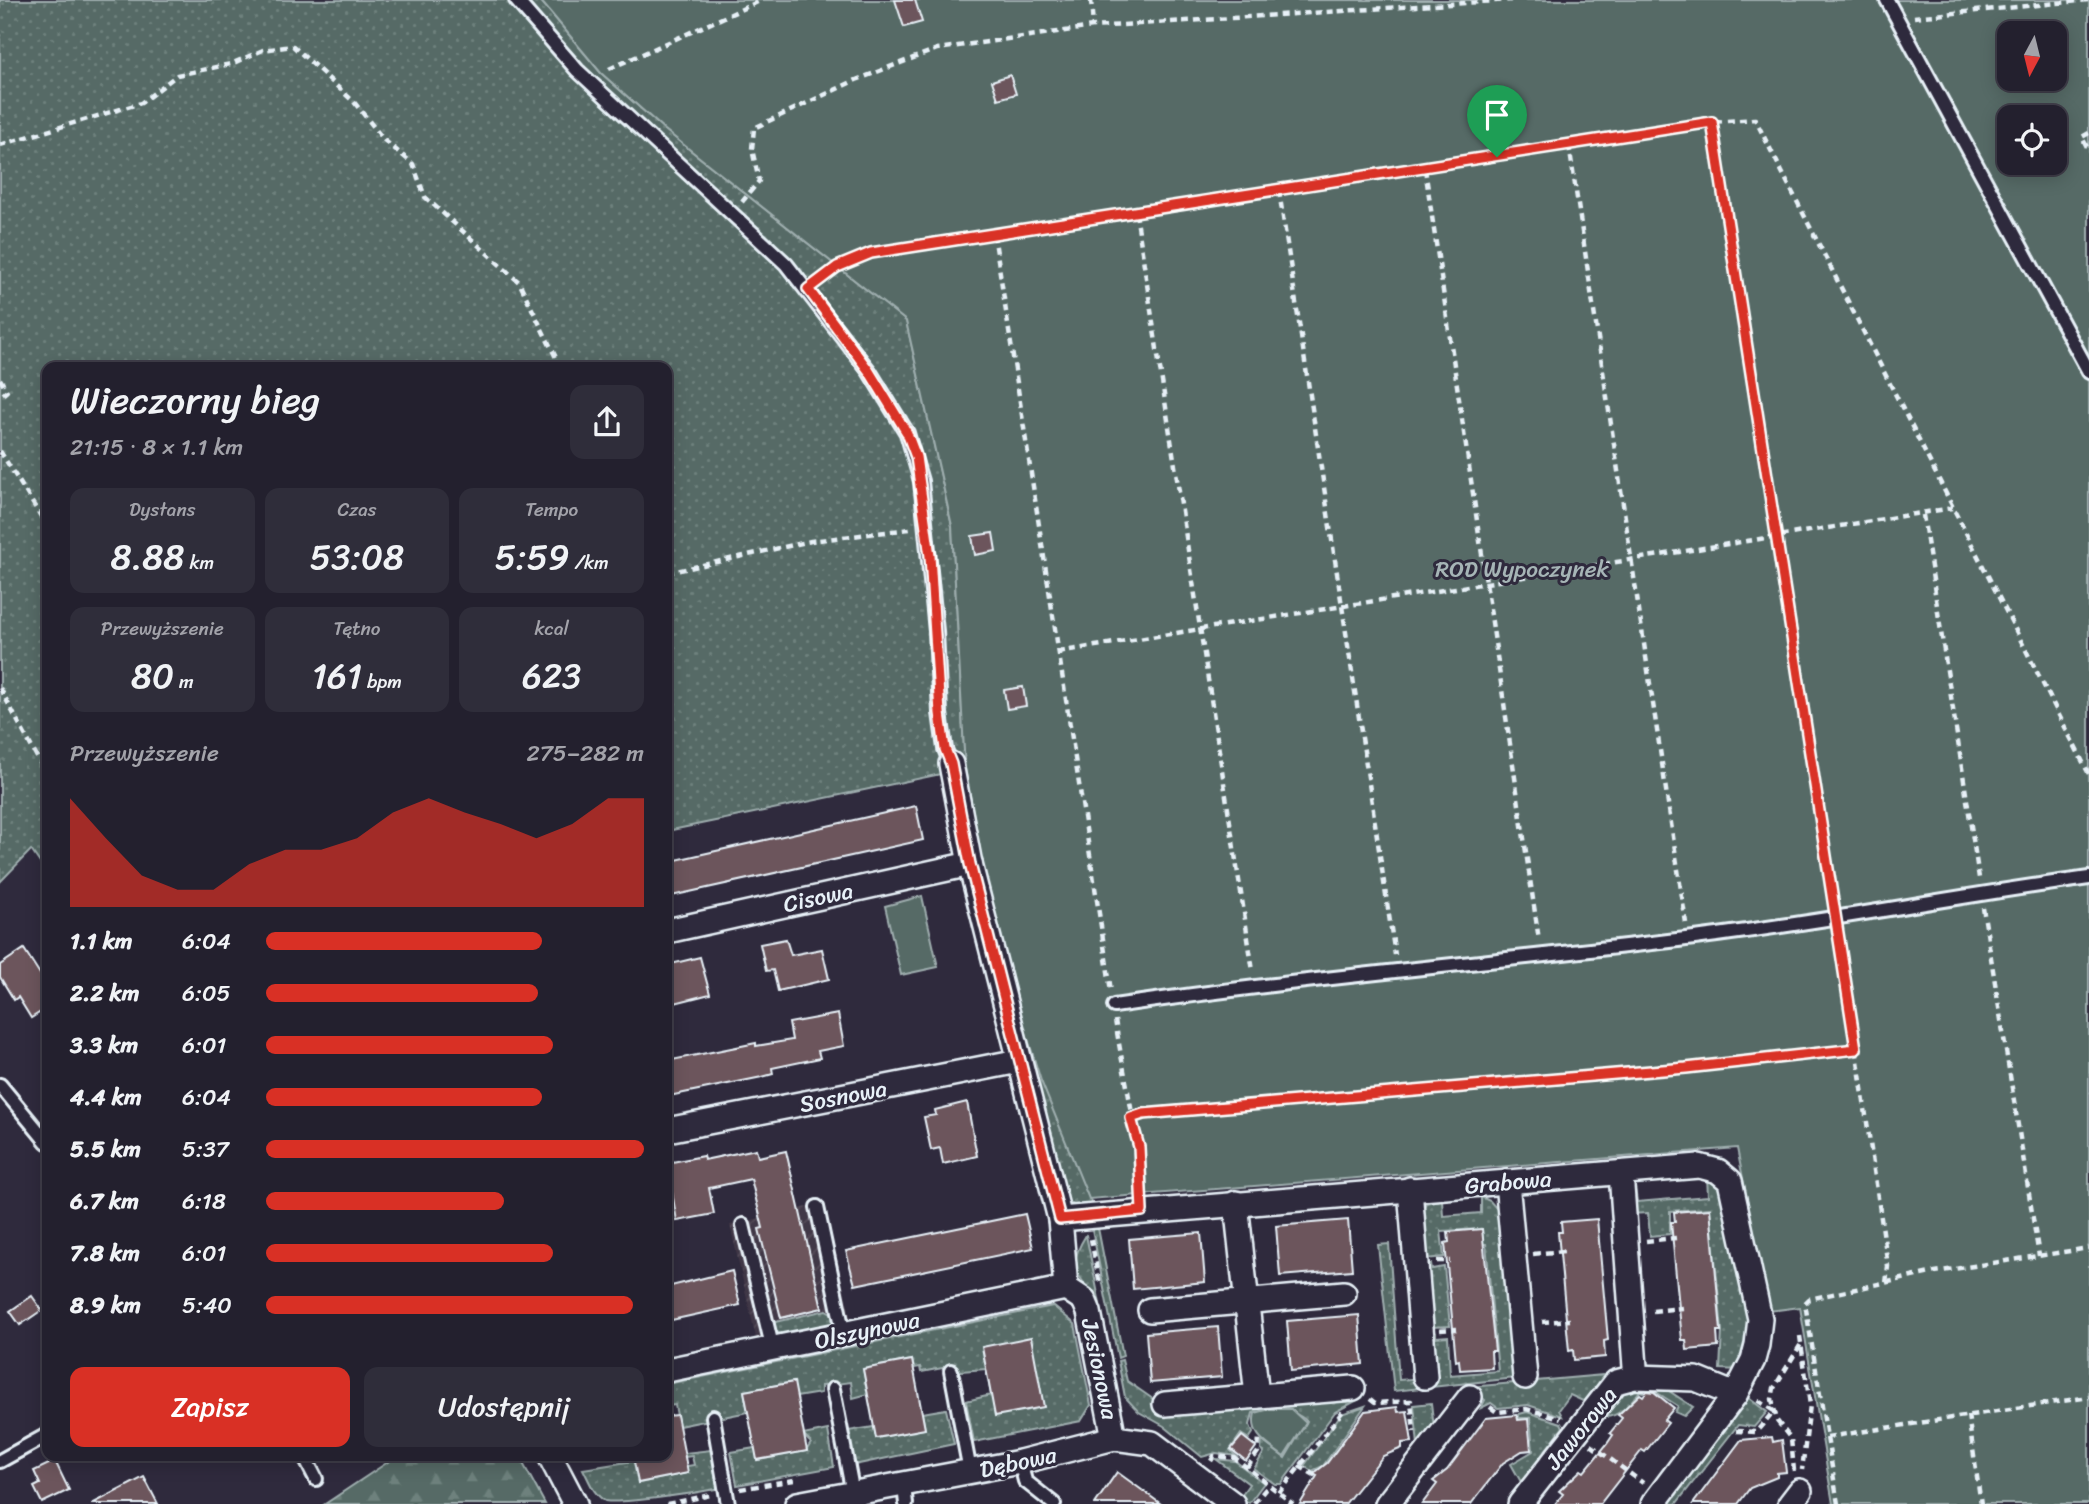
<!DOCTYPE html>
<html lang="pl">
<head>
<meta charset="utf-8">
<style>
  body { margin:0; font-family:Sriracha,sans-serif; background:#2f2d3a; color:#f1f3f6; height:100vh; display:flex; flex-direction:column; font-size:26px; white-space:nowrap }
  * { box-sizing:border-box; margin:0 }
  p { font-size:23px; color:#a3a3aa }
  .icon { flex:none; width:38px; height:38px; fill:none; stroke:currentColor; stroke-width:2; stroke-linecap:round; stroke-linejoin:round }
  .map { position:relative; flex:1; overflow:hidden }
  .panel { position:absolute; left:42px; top:362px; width:630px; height:1099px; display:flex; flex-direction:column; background:#23202e; border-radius:14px; box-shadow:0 4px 18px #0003,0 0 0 2px #403e4a }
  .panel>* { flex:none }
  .needle { width:46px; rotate:187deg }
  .buttons { position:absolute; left:1997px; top:21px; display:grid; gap:14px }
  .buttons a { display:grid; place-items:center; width:70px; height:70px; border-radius:14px; background:#23202e; box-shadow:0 4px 18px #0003,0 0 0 2px #403e4a; font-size:35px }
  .pin { position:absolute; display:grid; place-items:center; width:60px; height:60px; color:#fff; margin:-72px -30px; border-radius:50% 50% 50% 0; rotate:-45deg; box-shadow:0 0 7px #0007 }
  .pin .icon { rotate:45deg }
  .round { display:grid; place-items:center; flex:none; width:74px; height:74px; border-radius:14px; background:#2f2d3a }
  .headline { display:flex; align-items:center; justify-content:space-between; height:119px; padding:0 28px }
  h1 { font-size:38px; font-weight:600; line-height:52px }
  .stats { display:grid; grid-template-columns:repeat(3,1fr); gap:10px; height:119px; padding:7px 28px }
  .stats div { display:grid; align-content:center; border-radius:14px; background:#2f2d3a; text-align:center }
  .stats b { font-size:35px; font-weight:600 }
  .stats small { font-size:19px; font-weight:400 }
  .stats p { font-size:19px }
  .chart { height:196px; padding:14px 28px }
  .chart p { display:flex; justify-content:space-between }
  .chart svg { width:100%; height:126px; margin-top:7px; fill:#d93025; opacity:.7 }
  .primary-button { display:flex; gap:14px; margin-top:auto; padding:14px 28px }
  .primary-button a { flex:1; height:80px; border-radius:14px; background:#d93025; color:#fff; font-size:28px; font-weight:600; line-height:80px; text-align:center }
  .primary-button a+a { background:#2f2d3a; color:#f1f3f6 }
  ul { padding:0 28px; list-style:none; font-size:23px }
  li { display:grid; grid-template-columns:112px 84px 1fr; align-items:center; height:52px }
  li i { height:18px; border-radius:9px; background:#d93025 }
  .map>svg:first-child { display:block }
</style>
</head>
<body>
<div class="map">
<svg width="2089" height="1504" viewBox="0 0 2089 1504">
  <defs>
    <pattern id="industrial-furrows" width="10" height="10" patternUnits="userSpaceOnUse" patternTransform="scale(1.75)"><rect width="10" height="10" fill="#413746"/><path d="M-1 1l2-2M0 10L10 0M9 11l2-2" fill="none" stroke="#534b58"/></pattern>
    <pattern id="grass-dots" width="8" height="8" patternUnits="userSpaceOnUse" patternTransform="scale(1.75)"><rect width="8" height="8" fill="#566b66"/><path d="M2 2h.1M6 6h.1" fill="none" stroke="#6e817d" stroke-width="1.8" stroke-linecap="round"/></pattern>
    <pattern id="forest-firs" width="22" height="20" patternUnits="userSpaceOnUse" patternTransform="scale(1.75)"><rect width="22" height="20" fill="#566b66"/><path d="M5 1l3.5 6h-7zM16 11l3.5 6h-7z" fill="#6e817d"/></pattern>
  </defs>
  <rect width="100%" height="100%" fill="#2f2a3d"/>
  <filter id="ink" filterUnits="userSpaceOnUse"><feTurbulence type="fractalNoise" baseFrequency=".0143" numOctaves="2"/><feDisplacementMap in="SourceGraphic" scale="14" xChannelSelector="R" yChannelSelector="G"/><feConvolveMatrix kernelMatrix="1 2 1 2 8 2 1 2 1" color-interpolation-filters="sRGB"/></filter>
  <g filter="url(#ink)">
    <path fill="url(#industrial-furrows)" d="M824,1203L852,1323L757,1342L730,1225Z"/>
    <g fill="url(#grass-dots)" stroke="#9faeaf" stroke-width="2">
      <path d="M0,0H540L601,73L665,130L906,321L952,526L965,769L667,831V368H47V873L31,850L0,882Z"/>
      <path d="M999,937L1091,1202L1090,1207H1077L1066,1200Z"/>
      <path d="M1707,1177L1717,1181L1724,1200L1750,1333L1740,1370L1720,1369L1722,1331L1710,1208L1670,1211V1234L1650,1236L1648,1213L1630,1214L1632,1187L1635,1188L1637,1202L1708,1196Z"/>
      <path d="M1481,1197L1490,1201L1497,1209L1515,1378L1394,1391L1378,1245L1389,1244L1399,1380L1436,1377L1432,1333H1436V1337L1448,1336L1450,1375L1498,1371L1486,1244H1483L1482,1229L1441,1231L1444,1257L1426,1259L1422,1210L1426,1203L1442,1199L1443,1216L1481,1213Z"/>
      <path d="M1098,1228L1123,1356L1118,1358L1092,1229Z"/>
      <path d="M1086,1235L1100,1304C1081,1275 1063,1272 1086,1235Z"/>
      <path d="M1426,1264H1431L1432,1269L1444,1267L1450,1326L1432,1327Z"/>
      <path d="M1053,1306L1075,1324L1091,1405L1081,1421L974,1442L966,1401L991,1395L986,1369L961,1371L953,1366L921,1372L920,1367L914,1368L912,1360L863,1369L868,1394L853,1398L851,1382L821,1386V1393L796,1397L793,1382L744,1391L748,1412L679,1426L675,1405L667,1406V1384Z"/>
      <path d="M826,1310L833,1314L832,1325L782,1336L775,1330V1322Z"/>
      <path d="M1122,1360L1127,1381L1173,1413L1363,1397L1335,1412L1281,1484H1275L1254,1469L1264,1452L1261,1450L1262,1441L1285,1458L1307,1421C1289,1407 1276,1406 1253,1413L1250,1425L1253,1433L1249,1439L1241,1434L1230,1450L1236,1456L1216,1453L1202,1457L1164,1426L1139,1412L1125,1397L1118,1361Z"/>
      <path d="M1604,1375L1585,1402L1570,1395L1559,1410L1562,1416L1528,1405L1498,1408L1491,1403L1481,1408L1485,1400L1469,1387Z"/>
      <path d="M1629,1384L1660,1385L1693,1407L1684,1416L1675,1412L1678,1406L1648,1387L1643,1392L1640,1391C1631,1402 1620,1417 1605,1417Z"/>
      <path d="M1746,1396L1767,1412L1754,1427L1738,1425L1676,1504H1664Z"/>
      <path d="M1431,1403L1434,1428L1418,1445L1414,1405Z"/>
      <path d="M1365,1406L1323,1466L1312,1471L1304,1466L1341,1414Z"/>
      <path d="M946,1409L954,1444L854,1465L848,1431L874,1427L876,1438L925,1429L922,1413Z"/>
      <path d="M1527,1412L1561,1423L1563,1427L1521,1482L1511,1464L1533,1451L1530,1418H1519V1414Z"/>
      <path d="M828,1430L834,1467L737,1485L731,1452L755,1448L758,1460L806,1451L811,1443L803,1435Z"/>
      <path d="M711,1450L720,1488C697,1493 623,1504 605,1501C593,1494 589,1480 583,1469L634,1461L639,1483L687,1473V1466L694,1465L692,1456L685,1457L684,1453Z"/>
      <path d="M1216,1459L1235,1461L1264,1483L1249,1503L1240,1497L1249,1484Z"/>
    </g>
    <path fill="url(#forest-firs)" stroke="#9faeaf" stroke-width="2" d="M397,1456H519L545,1504H325Z"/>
    <g fill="#566b66" stroke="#9faeaf" stroke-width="2" fill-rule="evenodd">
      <path d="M540,0H2089V1504H1833L1800,1307L1769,1311L1737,1148L1089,1199L1041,1081L996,936L965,769L952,526L906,321L665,130L601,73ZM2009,33H2054V79H2009ZM2009,117H2054V163H2009Z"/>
      <path d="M922,896L938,967L901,975L885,906Z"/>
      <path d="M1270,1409H1291L1306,1423L1284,1457C1268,1444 1249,1436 1255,1413Z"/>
    </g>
    <g fill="#6c555b" stroke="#e8f1f8" stroke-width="2">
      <path d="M895,0H915L922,22L904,27Z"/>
      <path d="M1010,75L1016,94L998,99L992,81Z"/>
      <path d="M993,533L996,551L975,555L972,536Z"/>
      <path d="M1023,687L1026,706L1007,709L1004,690Z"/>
      <path d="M916,806L923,840L667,897V862Z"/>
      <path d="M786,939L791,955L822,949L829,979L778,991L773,970L766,971L760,944Z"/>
      <path d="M24,949L47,985V1008L31,1018L18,997L14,1000L0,977V965Z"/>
      <path d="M700,957L710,994L667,1005V965Z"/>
      <path d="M838,1014L844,1046L818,1051L820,1058L772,1068L773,1074L762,1077L669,1096L667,1061L756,1043V1046L792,1040L789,1023Z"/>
      <path d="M967,1102L977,1156L943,1164L940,1148L931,1150L924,1117L936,1115L935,1110Z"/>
      <path d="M756,1149L758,1157L786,1151L822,1308L781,1318L759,1229L763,1228L751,1179L709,1188L714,1214L677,1221L667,1163L703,1156L704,1160Z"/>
      <path d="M1710,1209L1721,1331H1717L1718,1347L1687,1350L1686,1340H1682L1671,1222H1675L1674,1212Z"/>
      <path d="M1025,1214L1033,1248L855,1285L846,1251Z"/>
      <path d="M1597,1219L1608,1340L1604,1341L1605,1357L1574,1360L1573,1350L1569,1351L1558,1232H1562L1561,1222Z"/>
      <path d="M1348,1220L1352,1270L1280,1276L1276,1226Z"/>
      <path d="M1482,1229L1495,1351H1491L1492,1368L1460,1370L1459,1360L1456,1361L1445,1243L1449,1242L1448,1232Z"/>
      <path d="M1201,1233L1205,1282L1133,1289L1129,1239Z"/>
      <path d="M732,1271L740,1305L667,1321V1287Z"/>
      <path d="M32,1296L42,1310L20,1325L10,1311Z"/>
      <path d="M1359,1315L1363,1364L1291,1371L1287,1321Z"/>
      <path d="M1218,1327L1222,1377L1150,1383L1146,1333Z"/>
      <path d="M1031,1337L1044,1407L995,1416L982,1347Z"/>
      <path d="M912,1360L925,1429L876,1438L863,1369Z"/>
      <path d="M794,1382L807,1451L757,1460L744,1391Z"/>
      <path d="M1647,1391L1654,1392L1674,1408L1664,1420L1668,1423L1645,1452L1642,1450L1600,1504H1555L1563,1494L1559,1491L1581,1470L1584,1472L1607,1444L1613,1435L1610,1433L1622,1418L1618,1415L1640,1394L1643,1396Z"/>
      <path d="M1397,1407L1398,1412L1407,1411L1412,1442L1402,1443V1448L1383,1456L1345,1504H1300L1317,1476L1313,1474L1327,1463L1365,1411Z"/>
      <path d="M677,1415L688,1473L638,1483L633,1456H667V1416Z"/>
      <path d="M1517,1415L1518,1420L1528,1419L1531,1450L1522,1451L1503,1463L1471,1504H1422L1437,1484L1433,1481L1447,1470L1486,1418Z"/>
      <path d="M1242,1436L1256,1447L1246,1461L1231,1449Z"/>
      <path d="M1772,1437L1773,1442L1782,1440L1786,1472L1777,1473V1477L1750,1488L1738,1504H1693L1741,1440Z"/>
      <path d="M55,1461L69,1490L42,1503L34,1487L40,1484L34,1471Z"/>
      <path d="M1117,1472L1135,1485L1161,1504H1095Z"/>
      <path d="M144,1477L158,1504H92Z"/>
    </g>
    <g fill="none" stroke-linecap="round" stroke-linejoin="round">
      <g stroke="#e8f1f8" stroke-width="18">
        <g id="service">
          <path d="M516,0L577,70L786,264L869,371L907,433L921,481L936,631L940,713L945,749L951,764"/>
          <path d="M1887,0L2089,372"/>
          <path d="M1114,1006C1304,978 1495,962 1686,939C1821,923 1954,896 2089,878"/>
          <path d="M0,1085L47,1142"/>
          <path d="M817,1207L844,1335"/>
          <path d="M743,1225L773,1350"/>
          <path d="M951,1371L970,1471"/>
          <path d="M833,1389L853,1494"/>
          <path d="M713,1417L728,1504"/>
          <path d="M304,1456L316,1479"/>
          <path d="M0,1461L47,1435"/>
          <path d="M1020,1462L1025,1481L1054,1504"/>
          <path d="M904,1486L906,1504"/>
        </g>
      </g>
      <g stroke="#e8f1f8" stroke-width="28">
        <g id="minor">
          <path d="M951,764L970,864L1060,1219L1066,1288"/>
          <path d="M667,931L970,864"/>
          <path d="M667,1130L1019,1061"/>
          <path d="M1621,1173L1635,1367"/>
          <path d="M1507,1182L1525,1377"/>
          <path d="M1410,1189L1425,1377"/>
          <path d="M1236,1203L1257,1396"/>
          <path d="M1060,1219L1699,1166L1718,1171L1730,1181L1760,1319L1757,1345L1753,1360L1735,1395L1653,1504"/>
          <path d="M1066,1288L1084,1300L1089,1312L1114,1438"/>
          <path d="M1150,1310L1344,1293"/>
          <path d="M667,1370L1066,1288"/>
          <path d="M1165,1404L1353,1388"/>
          <path d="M550,1456L575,1504"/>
          <path d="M797,1504L1020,1462L1114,1438L1152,1443L1233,1504"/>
          <path d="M1387,1504L1470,1397"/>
          <path d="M1520,1504L1616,1382L1635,1377L1696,1379L1735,1395"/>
          <path d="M1790,1504L1800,1491"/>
        </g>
      </g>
      <g stroke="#e8f1f8" stroke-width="4.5" stroke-dasharray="7 5" stroke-linecap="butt">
        <path d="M1091,0L1093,27"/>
        <path d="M1914,17L2089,0"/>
        <path d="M609,69L762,0"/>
        <path d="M1712,122L1834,902"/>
        <path d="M2089,133L2082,137L2089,151"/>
        <path d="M0,145L141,103L177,75L231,64L263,50L293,46L354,102L384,140L413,164L425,197L519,282L561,368"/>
        <path d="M1569,145L1686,923"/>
        <path d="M1425,169L1539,940"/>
        <path d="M1279,191L1395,955"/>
        <path d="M742,202L759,181L752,149L754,128L856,80L937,49L1093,27L1511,0"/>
        <path d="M1136,213L1253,971"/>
        <path d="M994,234L1111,991"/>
        <path d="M820,280C868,245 944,236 1004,234L1712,122L1755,119L2089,774"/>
        <path d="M0,379L7,391L0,397"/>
        <path d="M0,451L47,526"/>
        <path d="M1923,515L1979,878"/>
        <path d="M667,573L811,541L910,529"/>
        <path d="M1058,652L1952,508"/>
        <path d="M0,688L47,776"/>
        <path d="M1983,908L2039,1256"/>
        <path d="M1839,931L1888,1266L1886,1284"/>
        <path d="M1115,1020C1124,1078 1139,1133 1141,1191"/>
        <path d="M1131,1117L1686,1068L1855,1049"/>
        <path d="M1091,1239L1100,1285"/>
        <path d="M1646,1241L1676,1238"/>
        <path d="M1533,1254L1564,1251"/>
        <path d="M1437,1261H1450"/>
        <path d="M1653,1311L1683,1308"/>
        <path d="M1542,1322L1570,1320"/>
        <path d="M1440,1330L1457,1329"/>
        <path d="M1800,1336L1810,1405L1802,1470"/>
        <path d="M1370,1399L1375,1403L1411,1401L1414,1432"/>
        <path d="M1490,1407L1497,1412L1526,1409L1561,1418"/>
        <path d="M1968,1415L1981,1504"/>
        <path d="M1736,1431L1756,1432L1774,1411L1755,1399"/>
        <path d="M1827,1437L2089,1397"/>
        <path d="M1591,1445L1643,1483"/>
        <path d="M1211,1461L1214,1456L1235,1458L1293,1504"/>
        <path d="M1299,1466L1316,1476"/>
        <path d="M1247,1467L1258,1452L1259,1437"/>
        <path d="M1794,1471L1791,1439L1777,1421L1772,1399L1774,1388L1801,1344"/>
        <path d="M740,1489L794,1480"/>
        <path d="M1279,1493L1343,1411"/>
        <path d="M1254,1503L1269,1485"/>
        <path d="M667,1504L711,1495"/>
        <path d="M1838,1504L1805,1303L1809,1299L1935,1272L2089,1248"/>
      </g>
      <use href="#service" stroke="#2f2a3d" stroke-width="12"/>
      <use href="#minor" stroke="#2f2a3d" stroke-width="23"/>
    </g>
  </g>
  <g fill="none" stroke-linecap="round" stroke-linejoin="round" filter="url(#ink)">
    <g stroke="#fff" stroke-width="14">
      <path id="route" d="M1712,122L1856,1049L1686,1068L1143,1114L1131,1118L1139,1147L1142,1211L1060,1219L970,864L951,764L945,749L940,713L930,556L916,457L907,433L869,371L808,289L837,267L871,253Z"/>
    </g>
    <use href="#route" stroke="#d93025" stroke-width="9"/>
  </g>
  <g text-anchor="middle" stroke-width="6" stroke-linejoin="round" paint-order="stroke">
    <g font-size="23" fill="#a6b5b6" stroke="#2f2a3d">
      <text x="1522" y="577">ROD Wypoczynek</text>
    </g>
    <g font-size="23" fill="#e8f1f8" stroke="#2f2a3d">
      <text transform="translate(818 897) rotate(-12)" y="8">Cisowa</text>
      <text transform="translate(843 1096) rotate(-11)" y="8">Sosnowa</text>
      <text transform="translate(1508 1182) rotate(-5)" y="8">Grabowa</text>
      <text transform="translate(867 1330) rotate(-12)" y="8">Olszynowa</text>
      <text transform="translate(1100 1369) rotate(78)" y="8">Jesionowa</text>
      <text transform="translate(1581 1428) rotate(-51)" y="8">Jaworowa</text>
      <text transform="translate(1018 1462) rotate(-12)" y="8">Dębowa</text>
    </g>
  </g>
</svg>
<div class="buttons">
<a><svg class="needle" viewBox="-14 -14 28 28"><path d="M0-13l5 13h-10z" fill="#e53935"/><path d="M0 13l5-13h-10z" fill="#a3a3aa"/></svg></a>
<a><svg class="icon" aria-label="locate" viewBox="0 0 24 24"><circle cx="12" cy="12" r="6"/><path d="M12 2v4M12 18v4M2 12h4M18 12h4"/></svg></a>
</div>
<div class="pin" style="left:1497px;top:157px;background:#1e9e55"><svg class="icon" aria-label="arrive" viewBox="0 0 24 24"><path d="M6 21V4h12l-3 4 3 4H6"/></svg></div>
<section class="panel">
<div class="headline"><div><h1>Wieczorny bieg</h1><p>21:15 · 8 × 1.1 km</p></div><a class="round"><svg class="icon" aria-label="share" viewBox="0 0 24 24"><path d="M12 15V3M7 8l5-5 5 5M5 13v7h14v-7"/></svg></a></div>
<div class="stats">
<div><p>Dystans</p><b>8.88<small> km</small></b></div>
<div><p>Czas</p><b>53:08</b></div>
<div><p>Tempo</p><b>5:59<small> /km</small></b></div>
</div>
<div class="stats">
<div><p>Przewyższenie</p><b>80<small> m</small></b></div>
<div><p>Tętno</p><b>161<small> bpm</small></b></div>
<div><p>kcal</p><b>623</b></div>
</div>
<div class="chart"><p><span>Przewyższenie</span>275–282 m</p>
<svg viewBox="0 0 160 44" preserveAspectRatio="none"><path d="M0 44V6L10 20L20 33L30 38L40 38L50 29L60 24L70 24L80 20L90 11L100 6L110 11L120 15L130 20L140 15L150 6L160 6V44z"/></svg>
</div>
<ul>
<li><b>1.1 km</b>6:04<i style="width:73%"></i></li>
<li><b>2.2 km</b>6:05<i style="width:72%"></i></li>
<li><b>3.3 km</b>6:01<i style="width:76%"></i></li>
<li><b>4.4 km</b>6:04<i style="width:73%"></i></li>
<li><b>5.5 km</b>5:37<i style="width:100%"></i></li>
<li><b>6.7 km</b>6:18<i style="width:63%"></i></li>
<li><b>7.8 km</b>6:01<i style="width:76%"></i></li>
<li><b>8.9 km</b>5:40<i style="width:97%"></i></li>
</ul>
<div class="primary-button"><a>Zapisz</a><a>Udostępnij</a></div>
</section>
</div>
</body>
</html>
